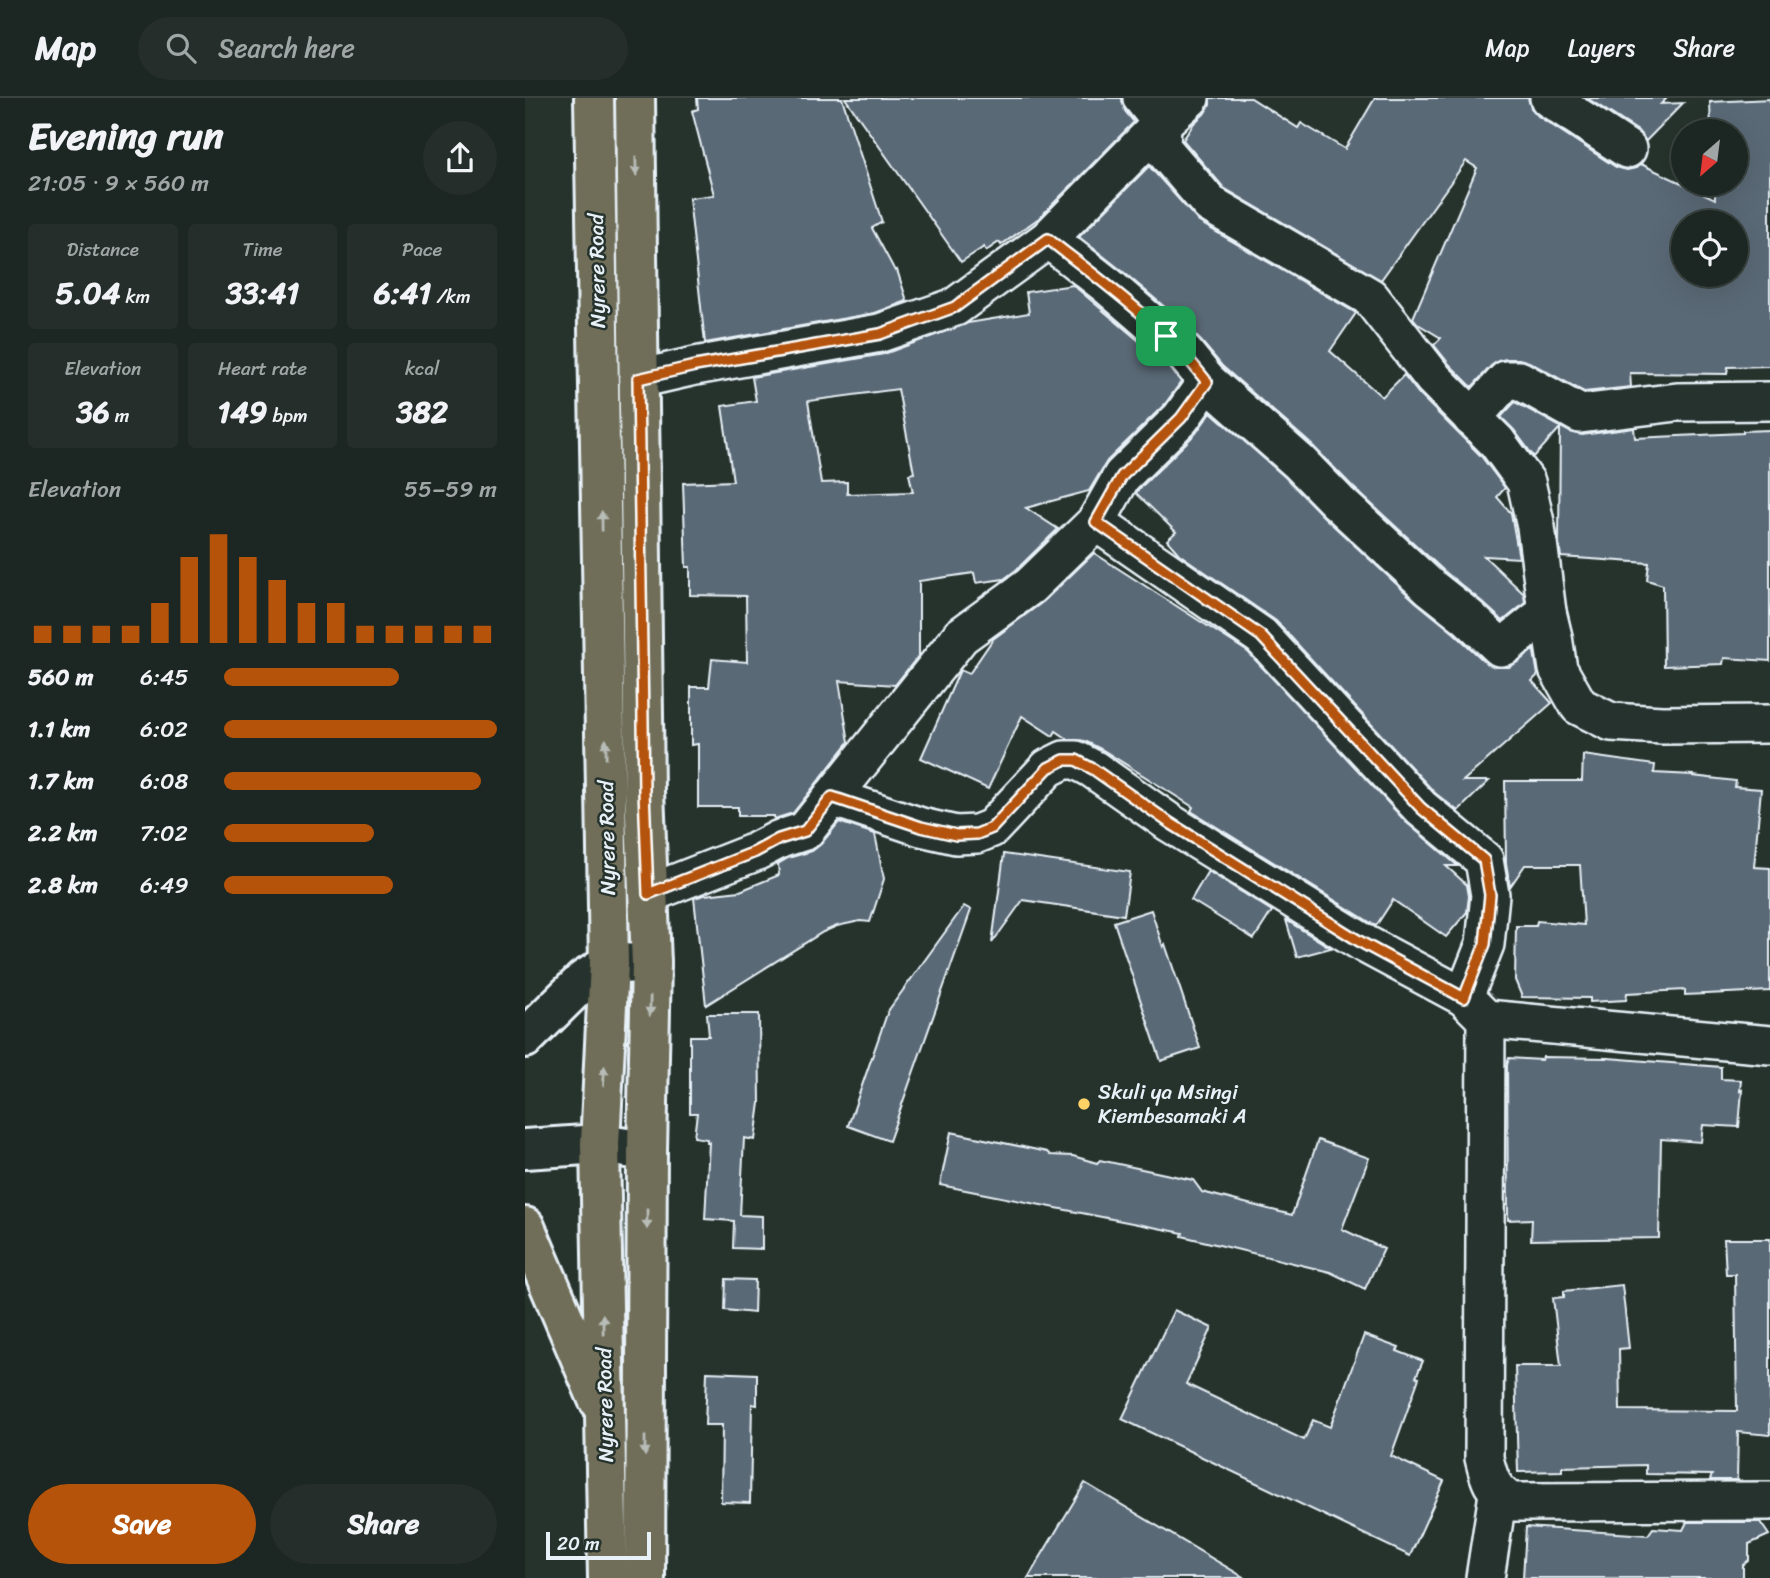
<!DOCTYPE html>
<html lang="en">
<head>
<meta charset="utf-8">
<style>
  body { margin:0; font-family:Sriracha,sans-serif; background:#252e2a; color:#f1f3f6; height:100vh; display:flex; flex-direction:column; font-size:26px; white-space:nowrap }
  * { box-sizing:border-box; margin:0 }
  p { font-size:23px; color:#a0a5a5 }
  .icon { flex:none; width:38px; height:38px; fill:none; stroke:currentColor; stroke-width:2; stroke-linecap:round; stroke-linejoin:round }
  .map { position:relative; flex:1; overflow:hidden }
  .panel { display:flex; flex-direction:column; background:#1c2622; width:525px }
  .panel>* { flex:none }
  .needle { width:46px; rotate:208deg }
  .controls { position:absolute; left:1146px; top:21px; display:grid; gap:14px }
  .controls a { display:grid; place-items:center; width:77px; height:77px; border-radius:50%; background:#1c2622; box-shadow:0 7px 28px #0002,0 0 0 2px #3a4340; font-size:35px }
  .scale { position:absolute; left:21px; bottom:18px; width:105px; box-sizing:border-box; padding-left:7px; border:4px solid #e8f1f8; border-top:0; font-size:19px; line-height:24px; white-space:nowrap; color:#e8f1f8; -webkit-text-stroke:5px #26332d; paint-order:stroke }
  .pin { position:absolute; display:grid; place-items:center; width:60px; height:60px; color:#fff; margin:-30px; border-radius:14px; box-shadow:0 4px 10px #0006 }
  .round { display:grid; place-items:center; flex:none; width:74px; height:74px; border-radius:37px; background:#252e2a }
  .overview { display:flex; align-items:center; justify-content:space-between; height:119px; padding:0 28px }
  h1 { font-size:38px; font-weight:800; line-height:52px }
  .figures { display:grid; grid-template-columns:repeat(3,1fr); gap:10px; height:119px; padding:7px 28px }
  .figures div { display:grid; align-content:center; border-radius:7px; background:#252e2a; text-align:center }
  .figures b { font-size:30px; font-weight:800 }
  .figures small { font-size:19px; font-weight:400 }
  .figures p { font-size:19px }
  .chart { height:196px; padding:14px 28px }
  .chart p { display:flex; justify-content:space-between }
  .chart svg { width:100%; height:126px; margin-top:7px; stroke:#b45309; stroke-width:6 }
  .primary-button { display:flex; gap:14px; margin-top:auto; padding:14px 28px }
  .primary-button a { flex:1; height:80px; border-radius:42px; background:#b45309; color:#fff; font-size:28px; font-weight:800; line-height:80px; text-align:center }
  .primary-button a+a { background:#252e2a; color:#f1f3f6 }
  ul { padding:0 28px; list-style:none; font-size:23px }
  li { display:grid; grid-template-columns:112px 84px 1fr; align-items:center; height:52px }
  li i { height:18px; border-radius:9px; background:#b45309 }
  header { display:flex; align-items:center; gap:42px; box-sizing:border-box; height:98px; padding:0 35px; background:#1c2622; border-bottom:2px solid #3a4340 }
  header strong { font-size:33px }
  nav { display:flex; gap:38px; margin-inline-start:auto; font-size:24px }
  .search { width:490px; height:63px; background:#252e2a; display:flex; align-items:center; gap:18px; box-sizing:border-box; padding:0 24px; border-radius:38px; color:#a0a5a5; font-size:26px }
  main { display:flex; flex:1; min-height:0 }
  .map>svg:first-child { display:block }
</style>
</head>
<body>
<header>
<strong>Map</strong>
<div class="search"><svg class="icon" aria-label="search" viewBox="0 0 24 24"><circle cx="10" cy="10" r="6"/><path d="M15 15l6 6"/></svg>Search here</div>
<nav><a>Map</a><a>Layers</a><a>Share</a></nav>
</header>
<main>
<section class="panel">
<div class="overview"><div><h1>Evening run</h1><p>21:05 · 9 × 560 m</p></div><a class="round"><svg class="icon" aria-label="share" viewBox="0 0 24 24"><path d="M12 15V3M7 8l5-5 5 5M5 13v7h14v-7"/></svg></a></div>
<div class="figures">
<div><p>Distance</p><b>5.04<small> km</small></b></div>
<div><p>Time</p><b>33:41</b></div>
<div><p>Pace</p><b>6:41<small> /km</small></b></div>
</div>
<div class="figures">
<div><p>Elevation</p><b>36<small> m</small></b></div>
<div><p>Heart rate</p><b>149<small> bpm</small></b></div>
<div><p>kcal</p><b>382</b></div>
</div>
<div class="chart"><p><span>Elevation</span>55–59 m</p>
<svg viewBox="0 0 160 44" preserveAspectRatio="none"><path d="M5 44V38M15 44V38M25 44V38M35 44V38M45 44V30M55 44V14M65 44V6M75 44V14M85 44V22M95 44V30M105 44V30M115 44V38M125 44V38M135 44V38M145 44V38M155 44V38"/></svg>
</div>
<ul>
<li><b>560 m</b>6:45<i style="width:64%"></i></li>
<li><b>1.1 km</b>6:02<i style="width:100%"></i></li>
<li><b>1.7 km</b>6:08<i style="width:94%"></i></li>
<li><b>2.2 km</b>7:02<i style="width:55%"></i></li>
<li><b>2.8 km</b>6:49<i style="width:62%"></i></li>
</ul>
<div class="primary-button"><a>Save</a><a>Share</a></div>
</section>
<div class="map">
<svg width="1245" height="1480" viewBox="0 0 1245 1480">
  <rect width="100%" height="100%" fill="#26332d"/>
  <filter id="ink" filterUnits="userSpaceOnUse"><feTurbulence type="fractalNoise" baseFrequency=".0143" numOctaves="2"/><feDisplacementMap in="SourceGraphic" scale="14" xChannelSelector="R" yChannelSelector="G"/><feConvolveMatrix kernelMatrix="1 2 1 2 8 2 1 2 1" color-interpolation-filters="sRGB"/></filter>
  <g filter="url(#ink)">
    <g fill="#5a6976" stroke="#e8f1f8" stroke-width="2" fill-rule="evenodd">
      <path d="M172,0H317L357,124L347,130L370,173L372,172L382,203L350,215L180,245L164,100L189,97L167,13L173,11Z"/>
      <path d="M320,0H597L600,13L609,24L514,120L476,147L474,144L461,153L459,149L436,164Z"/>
      <path d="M685,0H726L773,30L776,25L820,51L850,0H1003L1006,10L1013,18L1091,69L1102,72L1111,70L1116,66L1190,101V86H1211V33H1186L1185,4L1245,1V268L1203,269L1202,276L1105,275L1106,289L1059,294L1004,264L994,261H981L973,263L966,268L947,289L925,267L909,247L916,240L893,226L888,220L952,70L941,63L856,182L699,90L658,42L669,25L679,16L685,7ZM1158,124H1211V177H1158Z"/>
      <path d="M1062,0H1142L1136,6L1158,5L1121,43L1113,33Z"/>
      <path d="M624,68L674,124L831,215L805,253L857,299L879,277L894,296L956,358L980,390L972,399L986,415L994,460L959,458L999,496L1000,505L978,523L956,503L919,473L828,389L788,348L697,268L676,243L655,222L596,172L554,139Z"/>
      <path d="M548,187L627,254L645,270L656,284L640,306L582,363L564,393L501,410L533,431L491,472L479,481L451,485L449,475L394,483V557L370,587L314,583L324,644L268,715L249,721V718H213V709H173V646L166,647V589H184L187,561L222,564L221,498L165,497V469H161L158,385L208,383L197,308L231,303L227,279L359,256L443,225L504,215L501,194ZM373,291L389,375L384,376L388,394L322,396V384L296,385L283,303Z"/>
      <path d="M990,304L1045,334L1057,337L1109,330L1110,340L1218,335V333L1245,332V563L1199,560L1198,566L1139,568L1138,487L1122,482L1124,465L1036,459L1034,445L1035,330L1009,359L989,332L976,319Z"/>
      <path d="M686,314L760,379L799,419L891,504L929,535L961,565L970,569H984L993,564L1008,552L1009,554L1013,577L1007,583L1027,605L938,683H964L933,713L910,695L751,523L654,456L642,442L651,434L611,395L614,391L671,335Z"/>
      <path d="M569,455L723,554L881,724L933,768H921L942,787L944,798L942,814L921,839L868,802L851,828L666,713L668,709L578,652L560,643L543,641L531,633L528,638L497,618L463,691L396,660L435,572L444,576L468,541L519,503Z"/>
      <path d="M1058,657L1130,667L1129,675L1168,677V678L1211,683L1210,689L1236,691L1229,769L1245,770V893L1160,897V892L1102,895L1101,902L1065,904V900L997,899L990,882L991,828H1011L1012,823L1059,827L1055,767H1000L985,789L981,765L980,683H1057Z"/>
      <path d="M314,724L350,736L359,781L345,824L335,823L312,828L298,834L181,907L169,800L179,797L215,793L254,777L253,766L263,760L287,753L296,746Z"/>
      <path d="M479,756L605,774L599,817L498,802L467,845Z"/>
      <path d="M683,773L747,813L729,841L666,802Z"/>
      <path d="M439,808L446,812L364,1043L323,1028L363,913Z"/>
      <path d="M626,812L638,849L640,846L675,950L636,963L589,824Z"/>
      <path d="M761,822L806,850L772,859Z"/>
      <path d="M182,916H234L235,1005L230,1042L219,1040L215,1117L237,1118V1151L208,1150L209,1123L180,1121L184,1044H182V1041L169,1039L172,1015H165V938H184Z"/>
      <path d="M1018,959L1083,960L1196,969V981L1216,982L1215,993L1217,992L1214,1029L1178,1027L1176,1044L1136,1041L1134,1140L1006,1142L1007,1121L983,1122L982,967L984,960L1017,962Z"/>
      <path d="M426,1034L522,1054L525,1057L548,1058L572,1065L575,1062L668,1082L677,1094L767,1117L793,1042L844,1060L817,1131L859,1151L840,1191L805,1174L657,1138L658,1135L415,1087Z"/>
      <path d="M1199,1141H1245V1337L1213,1334L1212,1382H1185L1187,1377L1121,1376V1367L1037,1369V1373L993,1374L990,1268H1036L1028,1200L1039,1199V1193L1097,1187L1104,1250L1094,1251L1095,1312L1212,1313L1210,1176H1201Z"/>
      <path d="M201,1181L230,1182L229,1215L200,1212Z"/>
      <path d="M649,1212L687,1230L661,1286L779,1342L788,1322L805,1329L839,1237L874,1250L872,1253L898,1263L891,1279L894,1280L866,1358L919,1383L885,1458L597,1321Z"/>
      <path d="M182,1274L232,1276V1307L227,1306L225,1405L196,1404L197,1327H180Z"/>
      <path d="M560,1385L720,1480H503Z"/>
      <path d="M1162,1424H1235L1244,1437L1224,1446V1462L1218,1467V1480H998L1001,1429L1123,1437L1128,1430L1158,1432Z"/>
    </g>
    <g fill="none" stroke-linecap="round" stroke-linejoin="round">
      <g stroke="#e8f1f8" stroke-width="42">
        <g id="street">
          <path d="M617,0L637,25L636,49L685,106L845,199L909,281L972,344L1001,384L1011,429L1022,514L1028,539L1033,571L1054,608L1086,624L1137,627L1245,626"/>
          <path d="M1024,0L1102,51"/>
          <path d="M523,141L583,188L641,238L660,256L682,283L774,364L813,404L905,489L943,519L975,549L980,548L1022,514"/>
          <path d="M113,281L170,268L355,235L430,209L523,141L637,25L665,0"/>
          <path d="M947,320L981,282H994L1055,316L1152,304L1245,303"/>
          <path d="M571,424L597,378L656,320L682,283"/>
          <path d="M307,699L396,729L431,737L452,736L467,730L523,670L539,662H551L568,671L645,725L840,846L939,899"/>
          <path d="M123,796L230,754L255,741L280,733L436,538L505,488L571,424L736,538L896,710L959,762L965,797L960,846L939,899L961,921L1245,947"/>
          <path d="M961,921L959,1360C964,1381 967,1392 986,1404L1245,1403"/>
          <path d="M960,1480L973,1396"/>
        </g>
      </g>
      <g stroke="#e8f1f8" stroke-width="44">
        <g id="secondary">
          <path d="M0,940L59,882L84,866L126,865"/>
          <path d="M0,1051L75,1046L122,1053"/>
        </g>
      </g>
      <g stroke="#e8f1f8" stroke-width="44">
        <g id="primary">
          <path d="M69,0L84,866L75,1046L83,1480"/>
          <path d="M110,0L119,693L126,865L122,1053L120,1480"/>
          <path d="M0,1129L73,1301"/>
        </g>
      </g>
      <use href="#street" stroke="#26332d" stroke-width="37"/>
      <use href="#secondary" stroke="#26332d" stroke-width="38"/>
      <use href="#primary" stroke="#706e59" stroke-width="38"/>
    </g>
    <defs><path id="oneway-solid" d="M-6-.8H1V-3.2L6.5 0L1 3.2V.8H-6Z" transform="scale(1.75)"/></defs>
    <g fill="#b8bdb8">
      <use href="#oneway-solid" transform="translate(111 68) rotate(89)"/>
      <use href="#oneway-solid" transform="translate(77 423) rotate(-91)"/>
      <use href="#oneway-solid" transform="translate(81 651) rotate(-91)"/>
      <use href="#oneway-solid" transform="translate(125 908) rotate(91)"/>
      <use href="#oneway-solid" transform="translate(79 978) rotate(-87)"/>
      <use href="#oneway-solid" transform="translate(122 1121) rotate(90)"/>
      <use href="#oneway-solid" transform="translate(78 1226) rotate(-91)"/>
      <use href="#oneway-solid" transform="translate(120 1348) rotate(90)"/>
    </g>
  </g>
  <g fill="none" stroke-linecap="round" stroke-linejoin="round" filter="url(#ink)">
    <g stroke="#fff" stroke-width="14">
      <path id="route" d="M523,141C579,185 639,227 682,284L656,320L597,378L571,424L736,538L896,710L959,762L965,797L960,846L939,900L839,846L645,725L568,671L551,662H539L523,670L467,730L452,736L431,737L396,729L307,699L280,733L254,741L230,754L123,796L119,693L113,281L170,268L355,236L430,209Z"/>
    </g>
    <use href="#route" stroke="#b45309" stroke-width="9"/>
  </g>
  <circle fill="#ffd166" stroke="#26332d" stroke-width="2.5" cx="559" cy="1006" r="7"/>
  <g text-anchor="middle" stroke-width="5" stroke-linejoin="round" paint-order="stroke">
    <g font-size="21" fill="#e8f1f8" stroke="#26332d">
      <text transform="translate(72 173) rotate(-91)" y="7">Nyrere Road</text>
      <text transform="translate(82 740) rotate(-91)" y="7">Nyrere Road</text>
      <text transform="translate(80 1307) rotate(-91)" y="7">Nyrere Road</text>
    </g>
    <g font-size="21" fill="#e8f1f8" stroke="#26332d" text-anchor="start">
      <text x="573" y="1001">Skuli ya Msingi<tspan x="573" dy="24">Kiembesamaki A</tspan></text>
    </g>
  </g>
</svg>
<div class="controls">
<a><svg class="needle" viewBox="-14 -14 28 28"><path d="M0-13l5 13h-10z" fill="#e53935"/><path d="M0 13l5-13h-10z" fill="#a0a5a5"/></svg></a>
<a><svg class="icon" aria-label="locate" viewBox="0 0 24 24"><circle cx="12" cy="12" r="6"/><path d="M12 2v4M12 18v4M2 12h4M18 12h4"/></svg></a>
</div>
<div class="scale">20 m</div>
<div class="pin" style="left:641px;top:238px;background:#1e9e55"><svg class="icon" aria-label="arrive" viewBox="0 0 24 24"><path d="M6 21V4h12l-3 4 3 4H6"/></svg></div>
</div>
</main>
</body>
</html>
